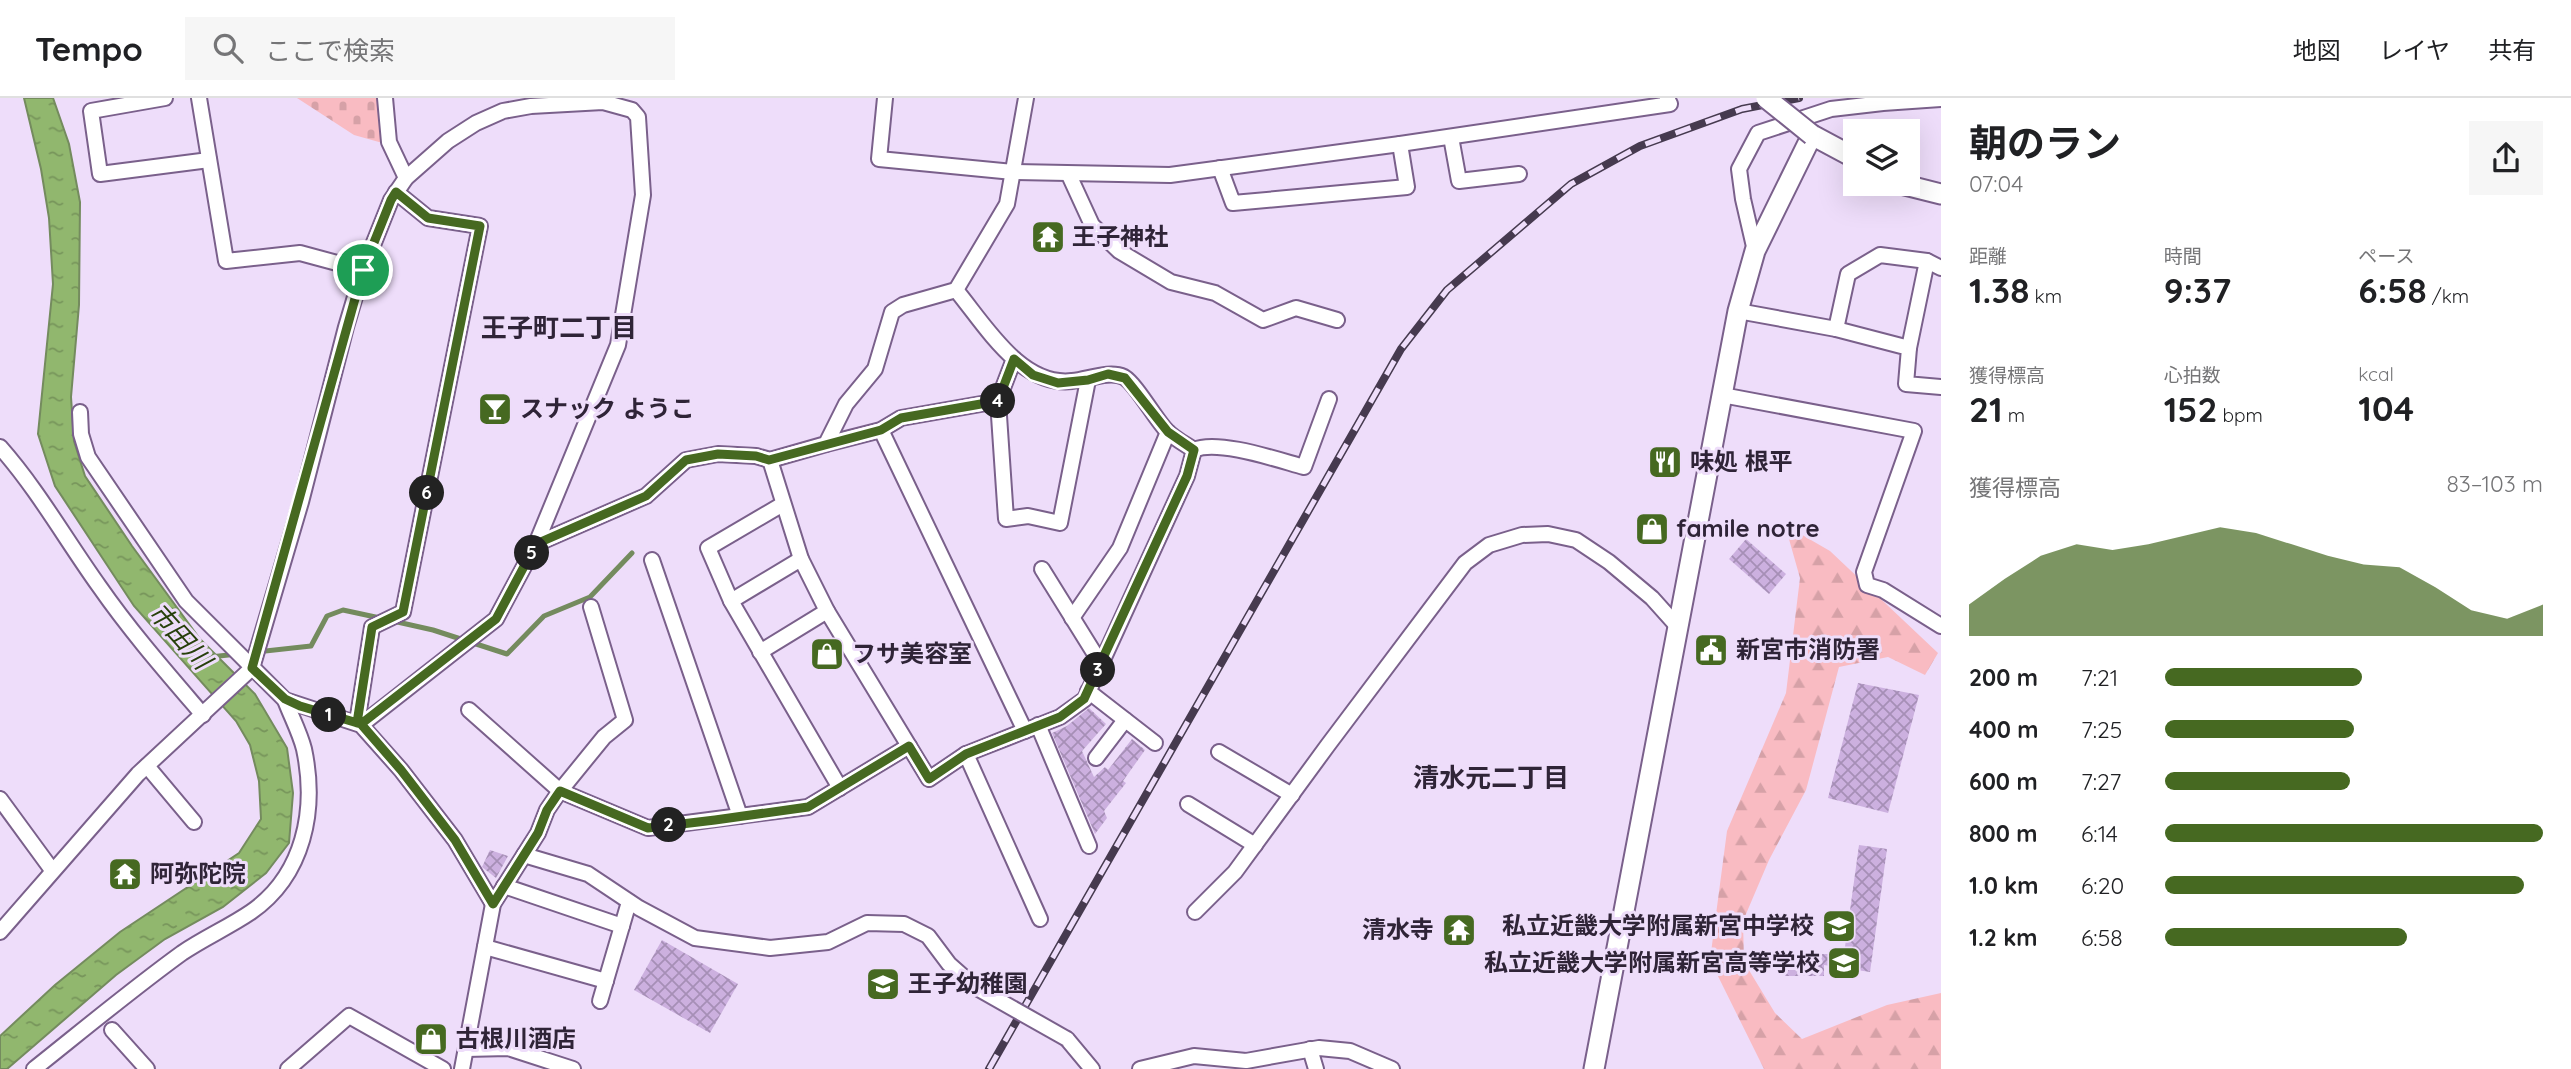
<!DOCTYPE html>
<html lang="ja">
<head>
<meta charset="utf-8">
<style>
  body { margin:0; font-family:Quicksand,"Noto Sans JP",sans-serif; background:#f6f6f6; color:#202124; height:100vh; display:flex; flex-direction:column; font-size:26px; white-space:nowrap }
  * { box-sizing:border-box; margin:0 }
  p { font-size:23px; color:#757577 }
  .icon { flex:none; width:38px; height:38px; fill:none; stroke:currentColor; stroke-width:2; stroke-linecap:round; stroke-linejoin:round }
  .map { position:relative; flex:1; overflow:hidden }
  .panel { display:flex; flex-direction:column; background:#fff; width:630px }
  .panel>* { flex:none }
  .buttons { position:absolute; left:1843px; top:21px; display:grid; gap:14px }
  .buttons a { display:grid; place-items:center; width:77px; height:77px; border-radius:0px; background:#fff; box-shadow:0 7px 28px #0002; font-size:35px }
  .pin { position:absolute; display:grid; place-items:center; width:60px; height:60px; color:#fff; margin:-30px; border:4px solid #fff; border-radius:50%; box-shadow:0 2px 7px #0007 }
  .km { position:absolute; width:35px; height:35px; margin:-18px; border-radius:50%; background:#222; color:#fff; font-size:19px; line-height:35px; text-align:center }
  .round { display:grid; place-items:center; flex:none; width:74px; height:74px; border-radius:0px; background:#f6f6f6 }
  .overview { display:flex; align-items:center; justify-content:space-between; height:119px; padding:0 28px }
  h1 { font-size:38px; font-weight:700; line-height:52px }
  .figures { display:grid; grid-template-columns:repeat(3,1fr); gap:10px; height:119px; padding:7px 28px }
  .figures div { display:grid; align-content:center }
  .figures b { font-size:35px; font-weight:700 }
  .figures small { font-size:19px; font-weight:400 }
  .figures p { font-size:19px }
  .chart { height:196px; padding:14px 28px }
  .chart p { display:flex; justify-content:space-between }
  .chart svg { width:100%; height:126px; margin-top:7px; fill:#466921; opacity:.7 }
  ul { padding:0 28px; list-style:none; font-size:23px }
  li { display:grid; grid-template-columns:112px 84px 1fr; align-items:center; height:52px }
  li i { height:18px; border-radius:9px; background:#466921 }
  header { display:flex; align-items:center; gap:42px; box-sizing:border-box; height:98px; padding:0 35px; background:#fff; border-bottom:2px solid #e0e0e0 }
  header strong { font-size:33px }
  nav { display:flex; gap:38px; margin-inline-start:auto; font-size:24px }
  .search { width:490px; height:63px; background:#f6f6f6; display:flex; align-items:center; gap:18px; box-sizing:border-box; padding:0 24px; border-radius:0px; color:#757577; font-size:26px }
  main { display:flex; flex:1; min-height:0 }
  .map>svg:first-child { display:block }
</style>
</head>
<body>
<header>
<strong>Tempo</strong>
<div class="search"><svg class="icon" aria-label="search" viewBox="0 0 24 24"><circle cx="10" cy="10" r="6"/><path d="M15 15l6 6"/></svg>ここで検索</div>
<nav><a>地図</a><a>レイヤ</a><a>共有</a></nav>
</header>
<main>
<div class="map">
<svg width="1941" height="971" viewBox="0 0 1941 971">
  <defs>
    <pattern id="forest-firs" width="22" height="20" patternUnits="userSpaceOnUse" patternTransform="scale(1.75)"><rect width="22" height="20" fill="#f9bbc2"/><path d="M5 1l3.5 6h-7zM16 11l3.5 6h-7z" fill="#d6a1a7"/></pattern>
    <pattern id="cemetery-stones" width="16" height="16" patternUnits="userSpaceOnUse" patternTransform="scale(1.75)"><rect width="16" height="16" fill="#f9bbc2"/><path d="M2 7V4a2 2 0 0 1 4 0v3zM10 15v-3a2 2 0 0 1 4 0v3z" fill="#d6a1a7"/></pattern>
    <pattern id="water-ripples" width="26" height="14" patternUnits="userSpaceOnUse" patternTransform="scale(1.75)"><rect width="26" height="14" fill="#91b76e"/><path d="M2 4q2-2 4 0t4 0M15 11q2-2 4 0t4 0" fill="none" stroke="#77955b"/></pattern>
    <pattern id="building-cross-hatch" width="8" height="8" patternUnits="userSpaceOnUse" patternTransform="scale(1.75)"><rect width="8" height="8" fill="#ccb0df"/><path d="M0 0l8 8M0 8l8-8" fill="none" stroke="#a68fb6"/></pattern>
  </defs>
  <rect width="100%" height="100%" fill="#eeddfa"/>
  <path fill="url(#forest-firs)" d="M1785,427L1830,453L1938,555L1925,577L1888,559L1839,569L1806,692L1769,762L1743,823L1744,864L1775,915L1802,941L1887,907L1941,895V971H1764L1710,862L1727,733L1786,595L1800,480Z"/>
  <path fill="url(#cemetery-stones)" d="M297,0H379L386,46L354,37Z"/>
  <path fill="url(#water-ripples)" stroke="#748b5e" stroke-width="2" d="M24,0H53L69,46L80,104L79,207L71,299L74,343L85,378L132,448L200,541L255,596L287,650L293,695L289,745L266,775L223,809L165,841L116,877L7,971H0V938L55,887L120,834L239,755L261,721L259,683L250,647L236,623L134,508L55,388L38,336L53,186L49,120L41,71Z"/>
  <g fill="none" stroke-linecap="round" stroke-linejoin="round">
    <g stroke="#748b5e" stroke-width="5">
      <path d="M393,523L433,532L507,556L544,518L590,499L632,455"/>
      <path d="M210,559L311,548L327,518L343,512L380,520"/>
    </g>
  </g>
  <g fill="url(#building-cross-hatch)">
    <path d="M1746,441L1786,476L1769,496L1729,461Z"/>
    <path d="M1858,585L1919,597L1888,715L1828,700Z"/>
    <path d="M1089,610L1106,626L1082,653L1094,679L1105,669L1108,672L1132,641L1145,652L1123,683L1126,685L1104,713L1107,720L1095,736L1052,635L1067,628Z"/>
    <path d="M1859,747L1887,751L1870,874L1824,867V878H1785V856H1844Z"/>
    <path d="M490,752L508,758L496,780L482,769Z"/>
    <path d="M662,842L738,886L710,935L634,892Z"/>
  </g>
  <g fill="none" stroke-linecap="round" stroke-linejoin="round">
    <g stroke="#7a608b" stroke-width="18">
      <g id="street">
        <path d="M165,0L91,13L100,76L209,62"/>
        <path d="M199,0L226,163L300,155L363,172"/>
        <path d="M385,0L389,44L406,80"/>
        <path d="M885,0L879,61L1013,74L1170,77L1400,46L1670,6L1667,0"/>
        <path d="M1451,39L1459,83L1519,76"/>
        <path d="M1220,70L1233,105L1407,89L1400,46"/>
        <path d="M1069,77L1092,127L1119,153L1171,184L1215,195L1263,222L1296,210L1337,222"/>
        <path d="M1755,153L1743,101L1739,71L1758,35L1831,11L1883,5L1941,1"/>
        <path d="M956,192C985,227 1021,289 1072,283C1087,282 1109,272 1124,279C1136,286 1156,322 1167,333C1175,341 1185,346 1194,352"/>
        <path d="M1738,213L1836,231L1909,250L1906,286L1941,289"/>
        <path d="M1836,231L1848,176L1880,157L1927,163L1941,170"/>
        <path d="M1909,250L1927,163"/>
        <path d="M1014,261L998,303L1006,421L1028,418L1060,425L1088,282"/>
        <path d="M1722,297L1914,333L1864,474L1867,487L1883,492L1941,528"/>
        <path d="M80,314L81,336L88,359L186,503L285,602L361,627L401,672L455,742L493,806"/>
        <path d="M881,332L1025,633"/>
        <path d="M826,346L881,332L901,320L998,303"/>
        <path d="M0,349C38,392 66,442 99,488C131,534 167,575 203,617"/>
        <path d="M1194,352C1217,341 1278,362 1304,369L1329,301"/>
        <path d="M770,362L801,461L827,513L929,681L966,656L1060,619L1085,601L1187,378L1194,352"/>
        <path d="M536,446L646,398L686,362L718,356L756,358L770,362L826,346L846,306L875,271L892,214L903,207L956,192L1007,106L1026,0"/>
        <path d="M801,461L731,503L840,690"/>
        <path d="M652,462L740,718"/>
        <path d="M1042,471L1101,566"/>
        <path d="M731,503L708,450L783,406"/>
        <path d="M1072,520L1120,450L1168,334"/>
        <path d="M760,554L827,513"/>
        <path d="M1088,593L1155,645"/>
        <path d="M469,612L560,693L648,730L808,709L909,648"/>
        <path d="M357,625L372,529L403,514L480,128L428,120L396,94"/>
        <path d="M1038,627L1089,748"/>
        <path d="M1219,654L1292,697"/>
        <path d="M966,656L1040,821"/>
        <path d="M1096,660L1125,622"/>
        <path d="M147,668L194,724"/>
        <path d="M0,701L52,772"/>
        <path d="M1188,706L1255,747"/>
        <path d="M524,757L588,776L639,810L695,840L770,850L828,844L867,825L904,826L928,838L949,866L975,889"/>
        <path d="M504,788L622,828"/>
        <path d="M1195,814L1235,774L1328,647L1465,465L1489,447L1522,437L1548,436L1576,442L1609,464L1652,500L1678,529"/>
        <path d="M0,834L138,676L252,570L301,404L346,229L363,172L391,102L406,80L448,43L476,25L503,13L531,8L603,4L632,12L638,19L643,97L618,247L536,446L496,521L361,627"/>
        <path d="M485,849L606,883"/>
        <path d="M600,903L629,804"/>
        <path d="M112,932L147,971"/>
        <path d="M1067,941L1092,971"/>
        <path d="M466,951L508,950L573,971"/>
        <path d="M1310,951L1316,971"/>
        <path d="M34,971C83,932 131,892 182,855C204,840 229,829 251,814C304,777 317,712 304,651C300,635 291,618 285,602"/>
        <path d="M288,971L349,918L443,971"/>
        <path d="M462,971L493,806L538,735L547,712L560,693L604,639L625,622L591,509"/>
        <path d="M1140,971L1194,958L1246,963L1319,950L1350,953L1392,971"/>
      </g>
    </g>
    <g stroke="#7a608b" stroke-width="23">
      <g id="secondary">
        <path d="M1901,86L1941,96"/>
        <path d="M1594,971L1738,213L1755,153L1812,37L1855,60"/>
      </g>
    </g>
    <use href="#street" stroke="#fff" stroke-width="14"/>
    <use href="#secondary" stroke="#fff" stroke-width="19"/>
    <g stroke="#463a4f" stroke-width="8">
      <path id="rail" d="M989,971L1401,251L1447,192L1571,86L1640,48L1742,11L1799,0"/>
    </g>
    <use href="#rail" stroke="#eeddfa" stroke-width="5" stroke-dasharray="16" stroke-linecap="butt"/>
    <g stroke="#7a608b" stroke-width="18" stroke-linecap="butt">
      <path id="street-bridge" d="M975,889L1067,941"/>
    </g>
    <g stroke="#7a608b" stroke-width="23" stroke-linecap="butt">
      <path id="secondary-bridge" d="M1766,0L1812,37"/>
    </g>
    <use href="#street-bridge" stroke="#fff" stroke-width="14"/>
    <use href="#secondary-bridge" stroke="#fff" stroke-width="19"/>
  </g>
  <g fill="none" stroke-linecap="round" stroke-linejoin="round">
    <g stroke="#fff" stroke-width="14">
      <path id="route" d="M363,172L252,570L285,601L300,608L361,626L401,672L455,742L493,806L538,735L547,712L560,693L648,730L715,722L808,709L909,648L929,681L966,656L1060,619L1084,601L1187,378L1194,352L1168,334L1125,280L1108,276L1088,282L1058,285L1033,277L1014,261L998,303L901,320L881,332L769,362L756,358L718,356L686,362L646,398L536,446L496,521L361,626L357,625L372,529L403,514L480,128L428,120L396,94L391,102L363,172"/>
    </g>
    <use href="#route" stroke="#466921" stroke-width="9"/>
  </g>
  <defs>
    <g id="temple-square" transform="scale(1.75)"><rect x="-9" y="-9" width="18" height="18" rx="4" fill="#466921" stroke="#eeddfa"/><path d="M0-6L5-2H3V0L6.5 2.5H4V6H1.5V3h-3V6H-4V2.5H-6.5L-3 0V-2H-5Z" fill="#fff"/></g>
    <g id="bar-square" transform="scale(1.75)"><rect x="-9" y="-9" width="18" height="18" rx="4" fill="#466921" stroke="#eeddfa"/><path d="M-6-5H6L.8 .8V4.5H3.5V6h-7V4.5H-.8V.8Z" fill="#fff"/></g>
    <g id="restaurant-square" transform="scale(1.75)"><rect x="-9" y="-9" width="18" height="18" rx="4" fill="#466921" stroke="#eeddfa"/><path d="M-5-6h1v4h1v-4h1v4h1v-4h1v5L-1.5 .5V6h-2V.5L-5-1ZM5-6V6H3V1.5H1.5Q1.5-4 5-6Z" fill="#fff"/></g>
    <g id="shop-square" transform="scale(1.75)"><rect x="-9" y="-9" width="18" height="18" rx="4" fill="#466921" stroke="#eeddfa"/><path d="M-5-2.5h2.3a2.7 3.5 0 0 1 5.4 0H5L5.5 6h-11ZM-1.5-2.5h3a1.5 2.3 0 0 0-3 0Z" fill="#fff"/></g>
    <g id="civic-square" transform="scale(1.75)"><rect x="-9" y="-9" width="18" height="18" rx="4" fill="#466921" stroke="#eeddfa"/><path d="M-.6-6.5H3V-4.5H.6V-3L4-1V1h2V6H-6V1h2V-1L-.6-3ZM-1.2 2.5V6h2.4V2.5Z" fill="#fff"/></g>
    <g id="school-square" transform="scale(1.75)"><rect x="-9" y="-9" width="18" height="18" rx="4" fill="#466921" stroke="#eeddfa"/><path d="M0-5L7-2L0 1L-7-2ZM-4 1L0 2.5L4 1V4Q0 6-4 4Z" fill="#fff"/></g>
  </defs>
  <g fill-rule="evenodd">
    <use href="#temple-square" x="1048" y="139"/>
    <use href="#bar-square" x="495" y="311"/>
    <use href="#restaurant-square" x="1665" y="364"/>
    <use href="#shop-square" x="1652" y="431"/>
    <use href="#civic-square" x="1711" y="552"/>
    <use href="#shop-square" x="827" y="556"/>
    <use href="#temple-square" x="125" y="776"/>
    <use href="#school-square" x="1839" y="828"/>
    <use href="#temple-square" x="1459" y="832"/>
    <use href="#school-square" x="1844" y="865"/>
    <use href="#school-square" x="883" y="886"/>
    <use href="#shop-square" x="431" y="941"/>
  </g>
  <g text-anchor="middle" stroke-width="6" stroke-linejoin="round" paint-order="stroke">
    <g font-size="24" font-weight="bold" fill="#2f2437" stroke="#eeddfa" text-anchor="start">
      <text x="1072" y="147">王子神社</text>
      <text x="520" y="319">スナック ようこ</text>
      <text x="1690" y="372">味処 根平</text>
      <text x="1676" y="439">famile notre</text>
      <text x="1736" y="560">新宮市消防署</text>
      <text x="852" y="564">フサ美容室</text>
      <text x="150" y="784">阿弥陀院</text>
      <text x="1814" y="836" text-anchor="end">私立近畿大学附属新宮中学校</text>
      <text x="1434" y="840" text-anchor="end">清水寺</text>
      <text x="1820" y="873" text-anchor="end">私立近畿大学附属新宮高等学校</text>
      <text x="908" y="894">王子幼稚園</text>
      <text x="456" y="949">古根川酒店</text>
    </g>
    <g font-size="26" font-weight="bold" fill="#2f2437" stroke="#eeddfa">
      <text x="559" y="239">王子町二丁目</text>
      <text x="1491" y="689">清水元二丁目</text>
    </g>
    <g font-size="26" font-style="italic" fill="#27400b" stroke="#eeddfa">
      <text transform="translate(180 538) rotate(48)" y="9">市田川</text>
    </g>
  </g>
</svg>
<div class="buttons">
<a><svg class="icon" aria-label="layers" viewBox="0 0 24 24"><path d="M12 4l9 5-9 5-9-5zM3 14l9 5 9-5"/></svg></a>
</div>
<div class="pin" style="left:363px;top:172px;background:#1e9e55"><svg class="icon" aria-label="arrive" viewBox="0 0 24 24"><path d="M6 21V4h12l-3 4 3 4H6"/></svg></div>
<b class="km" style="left:329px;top:617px">1</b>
<b class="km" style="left:669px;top:727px">2</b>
<b class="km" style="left:1098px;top:572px">3</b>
<b class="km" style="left:998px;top:303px">4</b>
<b class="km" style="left:532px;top:455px">5</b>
<b class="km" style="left:427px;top:395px">6</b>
</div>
<section class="panel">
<div class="overview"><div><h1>朝のラン</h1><p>07:04</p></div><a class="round"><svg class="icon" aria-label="share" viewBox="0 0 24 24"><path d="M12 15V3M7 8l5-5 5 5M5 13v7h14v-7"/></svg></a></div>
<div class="figures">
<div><p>距離</p><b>1.38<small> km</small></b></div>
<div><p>時間</p><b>9:37</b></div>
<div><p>ペース</p><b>6:58<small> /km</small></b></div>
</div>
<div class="figures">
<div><p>獲得標高</p><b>21<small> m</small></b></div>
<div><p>心拍数</p><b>152<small> bpm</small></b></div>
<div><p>kcal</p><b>104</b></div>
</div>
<div class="chart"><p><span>獲得標高</span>83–103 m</p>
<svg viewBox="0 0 160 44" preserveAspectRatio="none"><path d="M0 44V33L10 24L20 16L30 12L40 14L50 12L60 9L70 6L80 8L90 12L100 16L110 19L120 20L130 27L140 35L150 38L160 33V44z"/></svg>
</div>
<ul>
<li><b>200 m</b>7:21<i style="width:52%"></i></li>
<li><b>400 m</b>7:25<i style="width:50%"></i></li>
<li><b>600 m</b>7:27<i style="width:49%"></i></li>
<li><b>800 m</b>6:14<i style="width:100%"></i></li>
<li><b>1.0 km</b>6:20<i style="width:95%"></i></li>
<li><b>1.2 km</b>6:58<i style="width:64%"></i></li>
</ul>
</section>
</main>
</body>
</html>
